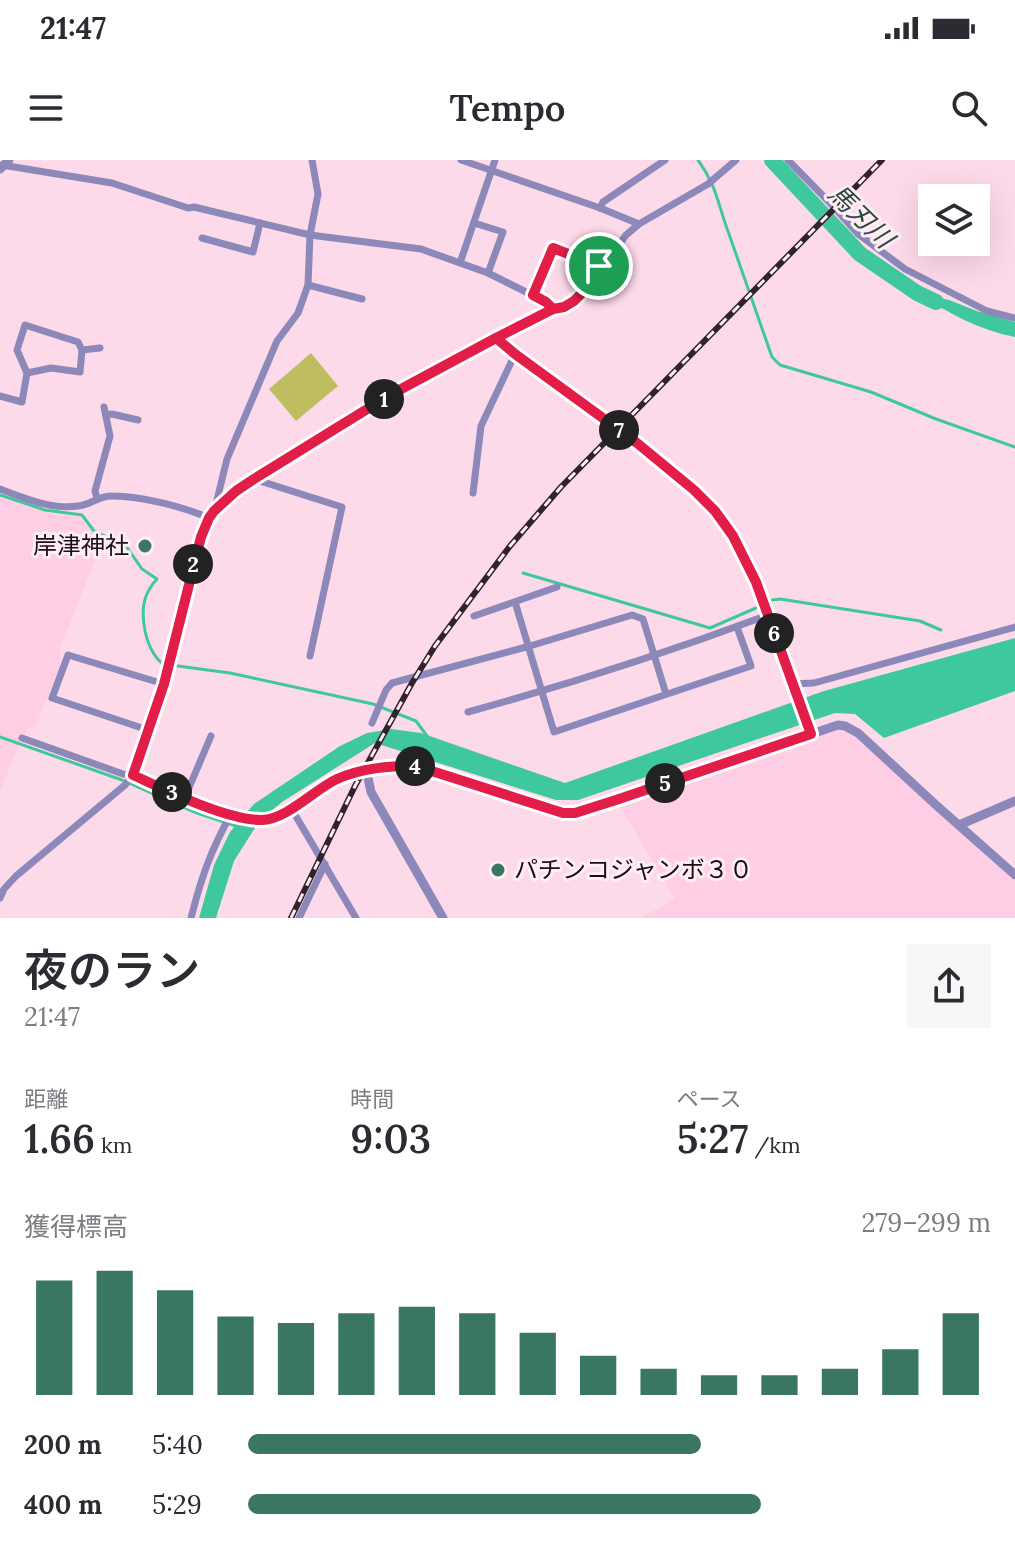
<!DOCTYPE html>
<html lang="ja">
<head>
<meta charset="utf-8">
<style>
  body { margin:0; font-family:Lora,"Noto Sans JP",serif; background:#f7f7f7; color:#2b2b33; height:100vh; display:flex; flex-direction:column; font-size:30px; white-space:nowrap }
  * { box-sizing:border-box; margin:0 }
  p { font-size:26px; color:#7c7c81 }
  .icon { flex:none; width:44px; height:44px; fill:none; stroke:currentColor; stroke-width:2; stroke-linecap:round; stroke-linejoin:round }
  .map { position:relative; height:758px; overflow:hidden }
  .drawer { display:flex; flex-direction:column; background:#fff; flex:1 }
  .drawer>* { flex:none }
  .fabs { position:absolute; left:918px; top:24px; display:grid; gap:16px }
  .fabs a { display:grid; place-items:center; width:72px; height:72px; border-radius:0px; background:#fff; box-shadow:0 8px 32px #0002; font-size:40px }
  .pin { position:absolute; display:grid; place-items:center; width:68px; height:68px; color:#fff; margin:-34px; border:4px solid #fff; border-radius:50%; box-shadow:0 2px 8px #0007 }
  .km { position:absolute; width:40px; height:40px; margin:-20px; border-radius:50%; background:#222; color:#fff; font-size:22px; line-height:40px; text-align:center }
  .round { display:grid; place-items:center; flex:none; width:84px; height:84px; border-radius:0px; background:#f7f7f7 }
  .overview { display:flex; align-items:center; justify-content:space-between; height:136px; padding:0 24px }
  h1 { font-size:44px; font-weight:600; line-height:60px }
  .stats { display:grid; grid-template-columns:repeat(3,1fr); gap:12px; height:136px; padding:8px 24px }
  .stats div { display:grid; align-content:center }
  .stats b { font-size:40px; font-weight:600 }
  .stats small { font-size:22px; font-weight:400 }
  .stats p { font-size:22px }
  .chart { height:224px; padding:16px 24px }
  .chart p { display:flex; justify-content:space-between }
  .chart svg { width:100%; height:144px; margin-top:8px; stroke:#3a7762; stroke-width:6 }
  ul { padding:0 24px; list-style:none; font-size:26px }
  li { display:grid; grid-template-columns:128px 96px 1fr; align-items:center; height:60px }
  li i { height:20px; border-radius:10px; background:#3a7762 }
  .status { display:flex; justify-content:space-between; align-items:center; height:56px; padding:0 40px; background:#fff; direction:ltr }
  .status svg { height:22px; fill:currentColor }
  header { display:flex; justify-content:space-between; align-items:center; height:104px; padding:0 24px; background:#fff; font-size:36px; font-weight:600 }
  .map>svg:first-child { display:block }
</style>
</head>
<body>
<div class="status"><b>21:47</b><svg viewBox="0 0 49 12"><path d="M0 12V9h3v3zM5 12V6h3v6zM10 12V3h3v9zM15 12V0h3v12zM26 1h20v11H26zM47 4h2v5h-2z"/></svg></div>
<header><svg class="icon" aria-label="menu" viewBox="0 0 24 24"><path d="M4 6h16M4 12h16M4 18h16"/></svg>Tempo<svg class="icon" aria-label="search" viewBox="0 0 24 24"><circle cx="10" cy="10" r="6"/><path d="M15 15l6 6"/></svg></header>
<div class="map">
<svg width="1015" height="758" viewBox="0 0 1015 758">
  <rect width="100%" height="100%" fill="#fddaea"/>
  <g fill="#ffcde4">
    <path d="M0,336L52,354L80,357L97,377L108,384L99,392L89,415L60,488V505L36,565L27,570L22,578L0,631Z"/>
    <path d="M845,566L1015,716V758H642L675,738L616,640Z"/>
  </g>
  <path fill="#bebe60" d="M311,193L338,226L296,261L269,229Z"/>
  <g fill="#3fc79e">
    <path d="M917,133L949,140L977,151L1015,162V177C979,170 948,153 917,133Z"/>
    <path d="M1015,478V531L884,578L855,554L835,553L578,640H556L375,583L282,642L260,660L234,701L216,758H199L214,705L230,672L254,644L340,586L367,573L391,569L421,573L565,623L824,531Z"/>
  </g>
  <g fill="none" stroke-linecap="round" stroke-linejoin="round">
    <g stroke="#3fc79e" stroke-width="3">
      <path d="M698,0C717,26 718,45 729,74C743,115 758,156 772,197L780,205L871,232L936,259L1015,287"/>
      <path d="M0,335L45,350L82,355L94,371L126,386L142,409L157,419C154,422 151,426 149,430C137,450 145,490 163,504L230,513L373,544L416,561L427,576"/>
      <path d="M523,413L710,468L756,448"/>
      <path d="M772,440L780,439L920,461L941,470"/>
      <path d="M0,577L122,620L194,652L239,667"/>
    </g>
    <path stroke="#3fc79e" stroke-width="16" d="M772,0L860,94L917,133L936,142"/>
    <g stroke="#8d88ba" stroke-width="7">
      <path d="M461,0L600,48L639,64"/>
      <path d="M788,0L831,44L858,74L905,109L987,151L1015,158"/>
      <path d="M2,5L112,23L188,48L194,47L310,75L421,89L488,113L546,142L553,149"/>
      <path d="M600,48L603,42L665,0"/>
      <path d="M474,63L503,72L488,113"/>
      <path d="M202,78L253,92L260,63"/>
      <path d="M460,103L495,0"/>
      <path d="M308,125L362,139"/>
      <path d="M533,135L553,88L602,108"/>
      <path d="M82,190L100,188"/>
      <path d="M0,236L22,242L27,213L17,190L25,165L78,182L82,190L80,212L51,208L27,213"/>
      <path d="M106,255L112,254L138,260"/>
      <path d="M254,319L342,347L310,496"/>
      <path d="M0,329C24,338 52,350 78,346C91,345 99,335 113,336C141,336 184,347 209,358"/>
      <path d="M473,333L481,266L515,194"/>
      <path d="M97,338L95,331L110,276L104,247"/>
      <path d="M215,348L227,299L277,181L298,153L308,125L310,75L318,34L312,0"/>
      <path d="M515,442L554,572L751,506L737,467"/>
      <path d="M474,456L557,427"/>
      <path d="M792,524L814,523L1015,467"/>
      <path d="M468,552C570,524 669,492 768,455"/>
      <path d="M372,563L386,530L392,523L530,486L632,455L643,459L666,534"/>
      <path d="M148,570L52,538L68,495L164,524"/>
      <path d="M22,578L123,614L133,615"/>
      <path d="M185,637L211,576"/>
      <path d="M291,648L356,758"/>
      <path d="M0,738L4,729L16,716L125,625L133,615L164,524L201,377C214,347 227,337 254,319L390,235L511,171L574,141L590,125L626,75L639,64L708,24L736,0"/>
      <path d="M191,758C201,718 211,690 231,654"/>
      <path d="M299,758L325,704"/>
    </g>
    <g stroke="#8d88ba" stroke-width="9">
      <path d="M0,9L9,0"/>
      <path d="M496,178L515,194L637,283L694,330L715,351L733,376L756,422L811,574"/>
      <path d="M366,609L371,632L443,758"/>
      <path d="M133,615L220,651L263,661L278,656L336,619L366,609L390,606H416L451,616L563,653H575L616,640L838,565L845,566L858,573L936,645L1015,715"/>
      <path d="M959,665L1015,641"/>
    </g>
    <g stroke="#32222a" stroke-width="6">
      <path id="rail" d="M291,758L355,626L412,523L435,486L510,386L561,327L882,0"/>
    </g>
    <use href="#rail" stroke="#ffedf5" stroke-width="3" stroke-dasharray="9" stroke-linecap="butt"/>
  </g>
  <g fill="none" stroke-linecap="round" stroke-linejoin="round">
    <g stroke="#fff" stroke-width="16">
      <path id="route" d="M599,106L602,108L590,125L574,141L564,147L553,149L496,178L390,235L254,319L236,331L214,351L209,358L201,377L164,524L133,615C166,630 226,660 261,660C285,661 315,629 337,619C362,608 388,606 416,606L563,653H575L616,640L811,574L756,422L733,376L715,351L694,330L637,283L515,194L496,178L553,149L546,142L533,135L553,88L599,106"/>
    </g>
    <use href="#route" stroke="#e11d48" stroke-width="10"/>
  </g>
  <g fill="#3a7762" stroke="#ffedf5" stroke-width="3">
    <circle cx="145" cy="386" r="8"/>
    <circle cx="498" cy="710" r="8"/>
  </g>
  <g text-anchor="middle" stroke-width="6" stroke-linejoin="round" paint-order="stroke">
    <g font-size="24" fill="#1b0d14" stroke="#ffedf5" text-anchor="end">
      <text x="129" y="394">岸津神社</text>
      <text x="514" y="718" text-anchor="start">パチンコジャンボ３０</text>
    </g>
    <g font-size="26" font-style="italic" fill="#2c493e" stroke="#ffedf5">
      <text transform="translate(861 56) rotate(44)" y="9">馬刃川</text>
    </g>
  </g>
</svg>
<div class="fabs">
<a><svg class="icon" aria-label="layers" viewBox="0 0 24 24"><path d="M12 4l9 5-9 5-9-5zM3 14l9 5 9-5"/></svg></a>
</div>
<div class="pin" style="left:599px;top:106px;background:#1e9e55"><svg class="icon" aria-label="arrive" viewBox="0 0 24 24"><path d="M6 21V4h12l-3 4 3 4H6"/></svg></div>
<b class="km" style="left:384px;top:239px">1</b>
<b class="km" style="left:193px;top:404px">2</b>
<b class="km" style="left:172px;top:632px">3</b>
<b class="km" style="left:415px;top:606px">4</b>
<b class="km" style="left:665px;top:623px">5</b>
<b class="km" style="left:774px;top:473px">6</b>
<b class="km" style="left:619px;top:270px">7</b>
</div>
<section class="drawer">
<div class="overview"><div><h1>夜のラン</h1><p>21:47</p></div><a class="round"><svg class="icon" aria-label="share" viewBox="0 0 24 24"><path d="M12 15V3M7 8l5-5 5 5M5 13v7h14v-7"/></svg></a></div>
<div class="stats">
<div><p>距離</p><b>1.66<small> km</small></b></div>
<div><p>時間</p><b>9:03</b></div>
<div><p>ペース</p><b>5:27<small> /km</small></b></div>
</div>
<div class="chart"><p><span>獲得標高</span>279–299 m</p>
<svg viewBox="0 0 160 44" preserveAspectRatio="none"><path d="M5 44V9M15 44V6M25 44V12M35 44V20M45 44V22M55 44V19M65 44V17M75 44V19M85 44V25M95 44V32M105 44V36M115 44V38M125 44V38M135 44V36M145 44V30M155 44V19"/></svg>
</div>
<ul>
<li><b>200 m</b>5:40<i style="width:61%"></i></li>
<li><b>400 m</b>5:29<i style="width:69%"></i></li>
</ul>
</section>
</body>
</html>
